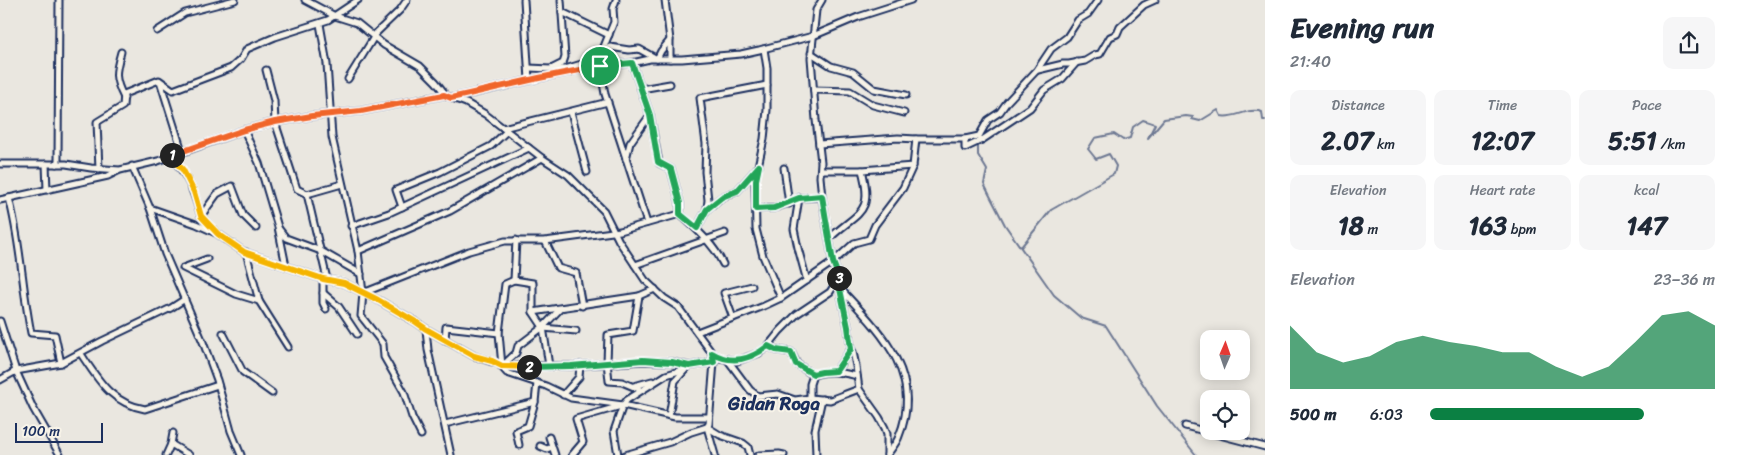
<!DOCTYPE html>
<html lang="en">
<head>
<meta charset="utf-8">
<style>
  body { margin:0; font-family:Sriracha,sans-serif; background:#f6f6f7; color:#1f2937; height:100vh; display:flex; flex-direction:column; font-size:19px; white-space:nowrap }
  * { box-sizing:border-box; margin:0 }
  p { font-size:16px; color:#747a83 }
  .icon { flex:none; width:28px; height:28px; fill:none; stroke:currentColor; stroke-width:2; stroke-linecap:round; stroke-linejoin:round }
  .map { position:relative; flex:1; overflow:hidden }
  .drawer { display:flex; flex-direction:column; background:#fff; width:475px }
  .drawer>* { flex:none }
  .needle { width:32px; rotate:2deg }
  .tools { position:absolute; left:1200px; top:330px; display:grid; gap:10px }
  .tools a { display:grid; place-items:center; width:50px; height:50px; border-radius:10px; background:#fff; box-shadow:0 2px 12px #0003; font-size:25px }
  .scale { position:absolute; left:15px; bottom:12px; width:88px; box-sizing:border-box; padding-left:5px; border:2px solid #1b2f5e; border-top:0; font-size:14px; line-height:18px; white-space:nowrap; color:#1b2f5e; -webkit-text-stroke:4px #f7f3e8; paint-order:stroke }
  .pin { position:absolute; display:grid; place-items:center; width:42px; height:42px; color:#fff; margin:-21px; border:2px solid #fff; border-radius:50%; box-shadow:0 1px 5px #0007 }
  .km { position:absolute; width:25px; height:25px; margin:-12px; border-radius:50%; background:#222; color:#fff; font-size:14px; line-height:25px; text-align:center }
  .round { display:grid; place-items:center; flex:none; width:52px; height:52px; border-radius:10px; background:#f6f6f7 }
  .overview { display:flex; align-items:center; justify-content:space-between; height:85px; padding:0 25px }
  h1 { font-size:28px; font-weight:700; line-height:38px }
  .figures { display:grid; grid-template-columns:repeat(3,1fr); gap:8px; height:85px; padding:5px 25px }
  .figures div { display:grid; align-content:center; border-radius:10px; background:#f6f6f7; text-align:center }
  .figures b { font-size:25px; font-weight:700 }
  .figures small { font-size:14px; font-weight:400 }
  .figures p { font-size:14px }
  .chart { height:140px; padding:10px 25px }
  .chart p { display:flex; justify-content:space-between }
  .chart svg { width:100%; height:90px; margin-top:5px; fill:#0b8043; opacity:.7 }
  ul { padding:0 25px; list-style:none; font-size:16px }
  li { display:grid; grid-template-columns:80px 60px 1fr; align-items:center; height:38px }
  li i { height:12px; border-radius:6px; background:#0b8043 }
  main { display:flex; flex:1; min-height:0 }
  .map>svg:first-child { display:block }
</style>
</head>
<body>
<main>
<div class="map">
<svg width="1265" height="455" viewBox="0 0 1265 455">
  <rect width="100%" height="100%" fill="#eae7e0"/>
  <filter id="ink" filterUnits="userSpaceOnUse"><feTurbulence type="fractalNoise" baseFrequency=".02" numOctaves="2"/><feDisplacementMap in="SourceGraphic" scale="10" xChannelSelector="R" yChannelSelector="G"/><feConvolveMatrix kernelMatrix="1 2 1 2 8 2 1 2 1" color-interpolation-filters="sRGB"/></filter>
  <g filter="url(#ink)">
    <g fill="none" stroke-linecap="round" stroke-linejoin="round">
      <g stroke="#6d7892" stroke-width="2">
        <path d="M978,145V155L987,170L984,184L989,194L1005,225L1054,295L1081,318L1106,326L1157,406L1196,455"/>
        <path d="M1021,247L1051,210L1114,174L1116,166L1109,154L1096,159L1088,149L1095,138L1114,134L1123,140L1130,138L1133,127L1143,120L1155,124L1148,138L1164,119L1186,116L1193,117L1192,119L1200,121L1218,110L1221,116C1235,119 1248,107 1262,112L1263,120H1265"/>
      </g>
      <g stroke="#1b2f5e" stroke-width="9">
        <g id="minor">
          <path d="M305,0L335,16L357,23L384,45L420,66L436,82L443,91L444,95"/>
          <path d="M524,0L529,80"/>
          <path d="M665,0L670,40V59"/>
          <path d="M562,12L609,35"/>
          <path d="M320,24L327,64L332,137L358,251L363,293L361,316L383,344L384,357L404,392L412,417L421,435"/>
          <path d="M157,31L185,13L235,0"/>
          <path d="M373,36L400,10L407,0"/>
          <path d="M603,49L614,22L613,9L616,0"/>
          <path d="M764,49L767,68V110L764,139L755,180L756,229L763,256L781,298"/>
          <path d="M121,52C115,73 114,78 124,98"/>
          <path d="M811,53L831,66L853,72L874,89L906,95"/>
          <path d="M1077,62L1062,79L1044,90L1030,108L982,140L965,148V139L979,136L988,120L1000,112L1007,102L1037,70L1051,49L1067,37L1078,20L1088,14L1098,0"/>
          <path d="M632,63L650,115L659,163L671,169L680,203V214C697,230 713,243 723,264"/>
          <path d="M600,66L605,94L647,223"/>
          <path d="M529,68L551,69L563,63L565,57L561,0"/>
          <path d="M551,69H565L585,63L587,57L610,47L629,50L639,49L657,59L661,51L670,40"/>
          <path d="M266,70L274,101L275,122L297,189L307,194L327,279"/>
          <path d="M1038,70L1063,64H1069L1085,61L1095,55L1100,54L1110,37L1117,34L1120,27L1144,5L1155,0"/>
          <path d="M348,79L374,37"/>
          <path d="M160,81L182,151"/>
          <path d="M641,89L670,84"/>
          <path d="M814,90L850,91L873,105L904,113"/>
          <path d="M452,98L539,78L592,67L632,63L650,59H682L741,54L759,50L813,36L858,17L911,0"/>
          <path d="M571,112L587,172"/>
          <path d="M503,128L608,102"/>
          <path d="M244,130L259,163L278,227L286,266"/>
          <path d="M819,144L898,138L916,139"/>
          <path d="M170,156C189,176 193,190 201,216"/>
          <path d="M626,159L630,143L650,115"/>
          <path d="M0,164H66L91,168L120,170L158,161L244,130L275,122L312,116L361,111L444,95L466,103L485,114L542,158L568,175L604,211L619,241L645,280L664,298L678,307L712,353L720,358L737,361L759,353L768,346L780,331L797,314L830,292L839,278L833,262L822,197L820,177L821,162L816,120L811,58L816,10L822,0"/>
          <path d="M46,164L47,190"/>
          <path d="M56,164L58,161L59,0"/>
          <path d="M132,166L150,208L165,254L203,342L217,380L231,431L241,455"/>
          <path d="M784,168L789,204"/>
          <path d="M99,169L97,122L123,106L124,94L159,80L173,90L231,68L241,59L247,49L275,37L328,20L358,0"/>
          <path d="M821,170H862C874,215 858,211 830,238"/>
          <path d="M862,170L913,166"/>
          <path d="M307,194L342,184"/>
          <path d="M9,198C21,243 22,288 31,333L55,335L61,363"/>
          <path d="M799,198L794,229L798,248L807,281"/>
          <path d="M0,200L108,176L118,171"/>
          <path d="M402,207L396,190L440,172L491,146L507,131"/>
          <path d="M150,208L196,224L218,234L244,252L259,257L323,279L344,283L378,300L416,322L426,329L474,356L499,364L507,373L546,386L571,398L623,405L675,417H709"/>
          <path d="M707,209L722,197L737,191L759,166"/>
          <path d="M756,209L774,208L795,201L799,198L822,197"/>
          <path d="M351,226L389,213L529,148"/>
          <path d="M697,228L707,209L708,200L705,172L706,144L700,98L767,85"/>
          <path d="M279,229L286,238L321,251L361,274"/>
          <path d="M215,232L201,216L217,194L232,186L243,215L256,228"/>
          <path d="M516,240L514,280L533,283V312L543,327L549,366"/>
          <path d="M545,241L558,268L576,273L582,306"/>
          <path d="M358,251L450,211L542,158"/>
          <path d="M246,252L259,301"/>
          <path d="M207,259L183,268L236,294L259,301L288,347"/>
          <path d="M635,265L725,233"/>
          <path d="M323,279V303L326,309"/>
          <path d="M836,284C875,327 926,371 899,436C897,443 891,449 887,455"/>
          <path d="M840,289L848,327L851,349L853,352L856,366L859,389L879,417L885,428L887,434V455"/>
          <path d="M323,293L339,307L357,334"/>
          <path d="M363,293L469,251L505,241H545L620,231L680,214"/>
          <path d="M639,296L633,331L608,335L607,362L609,381L622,382L641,390"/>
          <path d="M533,312L639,296L655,289"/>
          <path d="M733,318L724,293L752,286"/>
          <path d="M0,321L16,371L33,408L60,455"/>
          <path d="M543,328L576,331"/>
          <path d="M426,329L428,350L451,455"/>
          <path d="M697,332L764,306L781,298L833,262L854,243L869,239L875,225L903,188L913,166L916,139H965"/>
          <path d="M223,333L243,372L272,393"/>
          <path d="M445,340L446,327L499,333"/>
          <path d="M768,346L776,350L791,352L797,364L813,375C828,370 841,372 857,376"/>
          <path d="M712,353L714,362L709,424L707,427L715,455"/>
          <path d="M81,354C99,381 111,403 145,409L218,385"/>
          <path d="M727,359L750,390L758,396L778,394L795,400L810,398L830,400L859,389"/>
          <path d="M502,366H571L643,361L672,362L689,366L714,362"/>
          <path d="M502,366L499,333L505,284L514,280"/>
          <path d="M502,366L516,353L518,346L543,327L561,308"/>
          <path d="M836,371L851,349"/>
          <path d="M0,380L16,371L61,363L102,341L171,308L185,299"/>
          <path d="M634,386L652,381"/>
          <path d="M563,395L579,377L580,365"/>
          <path d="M810,398V384L813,375"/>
          <path d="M669,416L675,381L685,370"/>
          <path d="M445,424L535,402"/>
          <path d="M1185,426L1265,447"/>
          <path d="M549,437L555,455"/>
          <path d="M171,444L189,455"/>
          <path d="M519,445L516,431L528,426L535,402L537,383"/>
          <path d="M540,446L547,449L552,447"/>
          <path d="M166,455L171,444L173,433"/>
          <path d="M572,455L583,442L576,419L621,406"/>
          <path d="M618,455L614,431L623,405L627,400L666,375L682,370L688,366"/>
          <path d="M625,455L670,442L691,432L707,427L720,435L743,443L748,447L750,455"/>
          <path d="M759,455L779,454L784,455"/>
          <path d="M816,455L815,430L822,399"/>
        </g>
      </g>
      <use href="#minor" stroke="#f7f3e8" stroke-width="5"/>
    </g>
  </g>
  <g fill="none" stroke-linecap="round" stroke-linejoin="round" filter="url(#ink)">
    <g stroke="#fff" stroke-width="10">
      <path id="split-1" d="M172,155L244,130L275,122L312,116L361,111L444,95L451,98L539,78L600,66"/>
    </g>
    <g stroke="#fff" stroke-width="10">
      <path id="split-2" d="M172,155L170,156L183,170L194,192L201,216L218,234L244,252L323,279L344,283L378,300L416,322L426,329L474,356L492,361L502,366L529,367"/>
    </g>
    <g stroke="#fff" stroke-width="10">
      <path id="split-3" d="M529,367L571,366L643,360L672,362L689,366L714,362L712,353C732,365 750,360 768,346L776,350L791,352L796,364L813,374L822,372L836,371L851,349L848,327L840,289L836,284L839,278"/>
    </g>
    <g stroke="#fff" stroke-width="10">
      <path id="split-4" d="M600,66L632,63L650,115L658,162L671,169L680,203V214L697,228L707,209L722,197L737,191L759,166L756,180V209L774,208L799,198L822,196L833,262L839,278"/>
    </g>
    <use href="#split-1" stroke="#f0652b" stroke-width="6"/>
    <use href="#split-2" stroke="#f5b400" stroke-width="6"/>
    <use href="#split-3" stroke="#22a559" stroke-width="6"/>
    <use href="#split-4" stroke="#22a559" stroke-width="6"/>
  </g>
  <g text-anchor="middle" stroke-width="4" stroke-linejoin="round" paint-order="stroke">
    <g font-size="19" font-weight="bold" fill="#1b2f5e" stroke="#f7f3e8">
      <text x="774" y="410">Gidan Roga</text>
    </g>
  </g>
</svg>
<div class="tools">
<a><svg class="needle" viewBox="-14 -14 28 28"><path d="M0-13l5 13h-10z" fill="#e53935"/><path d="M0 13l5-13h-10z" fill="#747a83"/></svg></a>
<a><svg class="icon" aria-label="locate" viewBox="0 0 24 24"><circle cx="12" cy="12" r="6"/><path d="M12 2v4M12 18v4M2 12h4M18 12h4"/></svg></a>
</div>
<div class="scale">100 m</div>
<div class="pin" style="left:600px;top:66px;background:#1e9e55"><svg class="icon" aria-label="arrive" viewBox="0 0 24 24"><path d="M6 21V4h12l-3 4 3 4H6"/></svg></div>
<b class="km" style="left:172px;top:155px">1</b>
<b class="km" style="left:529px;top:367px">2</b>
<b class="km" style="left:839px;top:278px">3</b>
</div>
<section class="drawer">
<div class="overview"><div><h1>Evening run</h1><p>21:40</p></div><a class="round"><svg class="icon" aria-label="share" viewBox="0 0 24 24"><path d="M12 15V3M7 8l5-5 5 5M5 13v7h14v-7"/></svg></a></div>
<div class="figures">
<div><p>Distance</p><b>2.07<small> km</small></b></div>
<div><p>Time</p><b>12:07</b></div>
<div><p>Pace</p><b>5:51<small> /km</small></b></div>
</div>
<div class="figures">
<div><p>Elevation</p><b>18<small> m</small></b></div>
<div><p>Heart rate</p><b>163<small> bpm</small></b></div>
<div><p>kcal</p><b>147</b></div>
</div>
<div class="chart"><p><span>Elevation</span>23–36 m</p>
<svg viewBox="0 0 160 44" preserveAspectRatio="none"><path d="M0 44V13L10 26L20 31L30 28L40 21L50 18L60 21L70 23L80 26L90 26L100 33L110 38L120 33L130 21L140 8L150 6L160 13V44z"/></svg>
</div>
<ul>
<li><b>500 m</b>6:03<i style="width:75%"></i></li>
</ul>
</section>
</main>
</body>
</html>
